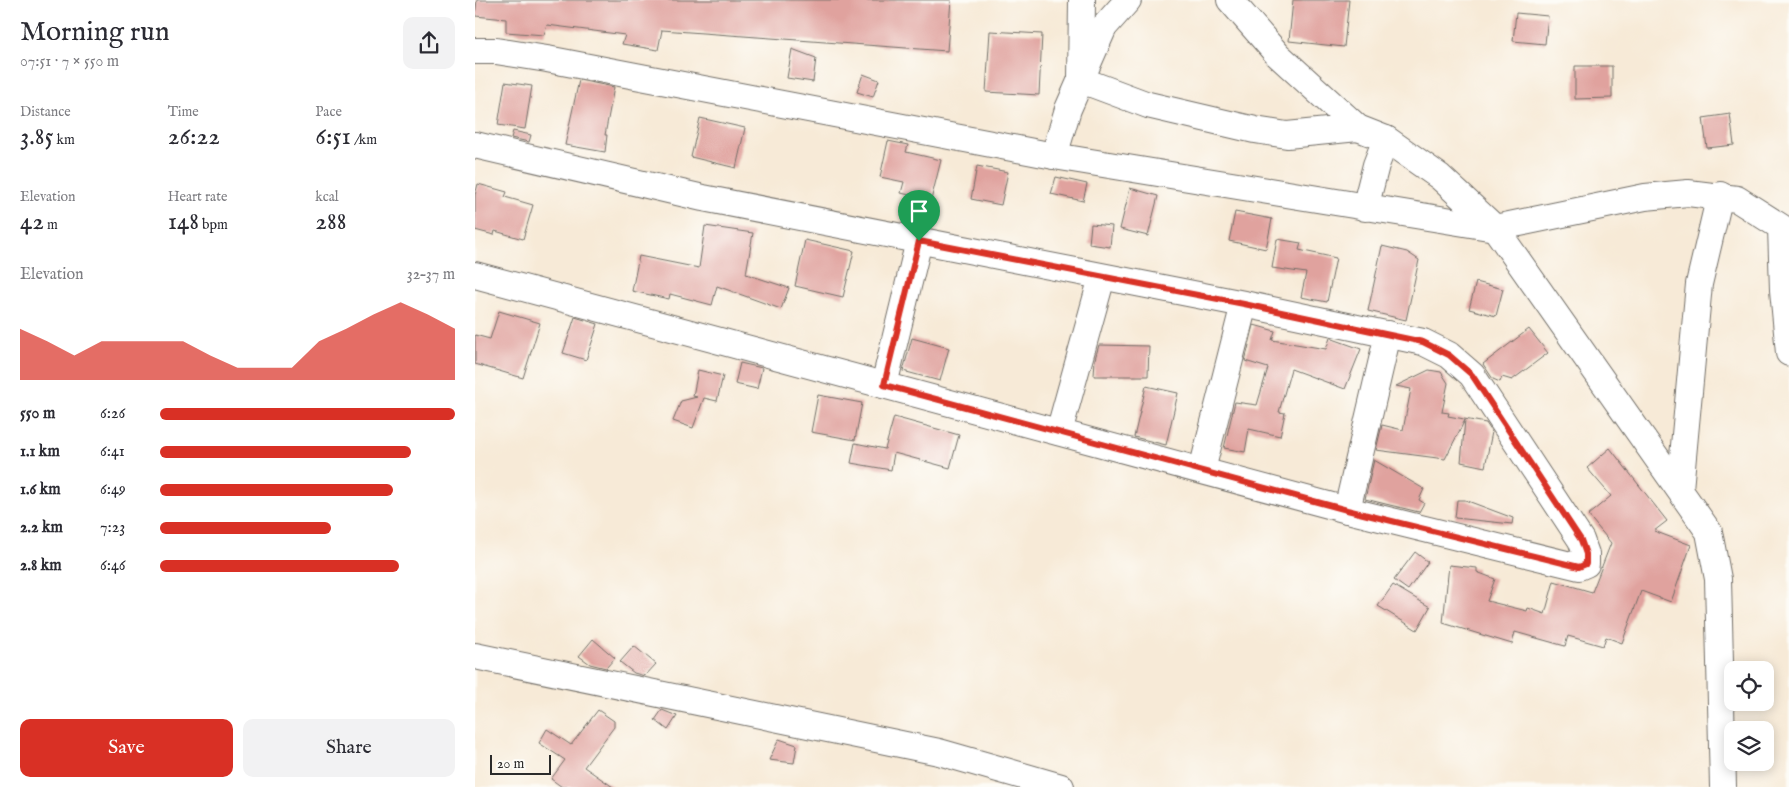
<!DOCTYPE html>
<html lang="en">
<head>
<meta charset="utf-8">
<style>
  body { margin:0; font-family:"IM FELL English",serif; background:#f2f2f3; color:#2b2b33; height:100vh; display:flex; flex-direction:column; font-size:19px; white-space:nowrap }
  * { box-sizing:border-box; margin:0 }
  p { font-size:16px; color:#7c7c81 }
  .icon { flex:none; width:28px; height:28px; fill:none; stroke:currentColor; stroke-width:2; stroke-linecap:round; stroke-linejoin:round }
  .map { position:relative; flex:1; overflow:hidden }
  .panel { display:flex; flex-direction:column; background:#fff; width:475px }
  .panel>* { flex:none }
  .controls { position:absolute; left:1249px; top:661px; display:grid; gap:10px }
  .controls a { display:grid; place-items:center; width:50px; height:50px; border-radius:10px; background:#fff; box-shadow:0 2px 12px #0003; font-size:25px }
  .scale { position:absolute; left:15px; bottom:12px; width:61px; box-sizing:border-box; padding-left:5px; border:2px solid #2b2b2b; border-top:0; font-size:14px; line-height:18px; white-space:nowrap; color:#2b2b2b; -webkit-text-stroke:4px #fdfcf7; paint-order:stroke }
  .pin { position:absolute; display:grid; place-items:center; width:42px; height:42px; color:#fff; margin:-51px -21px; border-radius:50% 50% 50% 0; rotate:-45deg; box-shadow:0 0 5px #0007 }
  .pin .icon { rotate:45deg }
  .round { display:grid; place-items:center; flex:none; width:52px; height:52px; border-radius:10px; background:#f2f2f3 }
  .headline { display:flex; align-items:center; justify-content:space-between; height:85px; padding:0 20px }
  h1 { font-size:28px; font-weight:600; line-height:38px }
  .figures { display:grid; grid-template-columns:repeat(3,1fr); gap:8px; height:85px; padding:5px 20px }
  .figures div { display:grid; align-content:center }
  .figures b { font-size:25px; font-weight:600 }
  .figures small { font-size:14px; font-weight:400 }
  .figures p { font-size:14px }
  .chart { height:140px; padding:10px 20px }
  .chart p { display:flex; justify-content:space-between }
  .chart svg { width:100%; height:90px; margin-top:5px; fill:#d93025; opacity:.7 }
  .button { display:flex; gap:10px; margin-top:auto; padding:10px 20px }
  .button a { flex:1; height:58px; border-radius:10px; background:#d93025; color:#fff; font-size:20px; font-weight:600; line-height:58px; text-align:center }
  .button a+a { background:#f2f2f3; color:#2b2b33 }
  ul { padding:0 20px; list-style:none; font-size:16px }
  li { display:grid; grid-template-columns:80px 60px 1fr; align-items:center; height:38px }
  li i { height:12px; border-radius:6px; background:#d93025 }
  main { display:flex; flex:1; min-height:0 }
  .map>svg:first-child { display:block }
</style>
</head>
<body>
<main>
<section class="panel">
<div class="headline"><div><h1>Morning run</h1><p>07:51 · 7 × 550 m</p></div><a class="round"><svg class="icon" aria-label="share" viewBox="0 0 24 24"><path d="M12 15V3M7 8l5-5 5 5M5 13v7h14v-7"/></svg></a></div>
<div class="figures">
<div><p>Distance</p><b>3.85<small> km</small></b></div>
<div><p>Time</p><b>26:22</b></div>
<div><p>Pace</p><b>6:51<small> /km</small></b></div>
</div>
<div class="figures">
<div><p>Elevation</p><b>42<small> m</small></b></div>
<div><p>Heart rate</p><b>148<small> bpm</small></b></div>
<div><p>kcal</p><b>288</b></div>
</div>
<div class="chart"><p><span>Elevation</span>32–37 m</p>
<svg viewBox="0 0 160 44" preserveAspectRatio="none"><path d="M0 44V19L10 25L20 32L30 25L40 25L50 25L60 25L70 32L80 38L90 38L100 38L110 25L120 19L130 12L140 6L150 12L160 19V44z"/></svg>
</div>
<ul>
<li><b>550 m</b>6:26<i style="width:100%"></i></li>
<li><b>1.1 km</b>6:41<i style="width:85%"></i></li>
<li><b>1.6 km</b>6:49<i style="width:79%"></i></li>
<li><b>2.2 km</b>7:23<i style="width:58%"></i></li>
<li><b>2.8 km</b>6:46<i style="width:81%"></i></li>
</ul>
<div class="button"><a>Save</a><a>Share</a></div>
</section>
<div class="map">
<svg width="1314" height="787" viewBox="0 0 1314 787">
  <rect width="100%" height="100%" fill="#fdfcf7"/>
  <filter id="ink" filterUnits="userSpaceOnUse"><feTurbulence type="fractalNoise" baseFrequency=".02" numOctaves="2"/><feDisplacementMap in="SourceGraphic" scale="10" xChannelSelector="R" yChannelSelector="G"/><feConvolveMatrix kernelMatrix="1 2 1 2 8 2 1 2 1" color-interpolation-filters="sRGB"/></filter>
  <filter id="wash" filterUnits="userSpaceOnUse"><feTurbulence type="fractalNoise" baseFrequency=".0096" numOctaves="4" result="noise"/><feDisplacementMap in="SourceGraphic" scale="20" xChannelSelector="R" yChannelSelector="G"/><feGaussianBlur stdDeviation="1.12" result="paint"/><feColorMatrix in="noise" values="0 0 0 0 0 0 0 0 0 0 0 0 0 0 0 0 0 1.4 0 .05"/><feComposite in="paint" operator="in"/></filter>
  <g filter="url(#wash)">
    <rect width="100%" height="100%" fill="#f7ead7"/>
    <g id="blocks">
      <g fill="#e0a29e">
        <path d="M2,0H476L472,51L187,30L183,50L147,44L150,35L72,25L69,35L31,32V19L0,16Z"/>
        <path d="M818,0H874L869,47L814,41Z"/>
        <path d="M1041,13L1073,16L1070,44L1038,41Z"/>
        <path d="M515,31L567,34L564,95L511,92Z"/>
        <path d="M317,49L341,58L338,82L312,78Z"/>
        <path d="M1100,66H1137V98L1100,99Z"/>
        <path d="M388,74L404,80L398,97L382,92Z"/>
        <path d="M104,80L139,87L130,135H132L130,152L90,145Z"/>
        <path d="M30,82L57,86L50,129L23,125Z"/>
        <path d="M1255,114L1259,145L1232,148L1228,118Z"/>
        <path d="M225,118L270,128L261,168L216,157Z"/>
        <path d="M38,131L56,135L54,142L36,138Z"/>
        <path d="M413,141L433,145L431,152L466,160L456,200L426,193L429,182L405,177Z"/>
        <path d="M502,166L533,172L526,205L496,199Z"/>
        <path d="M581,177L612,184L608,201L576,194Z"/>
        <path d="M3,184L32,192L30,197L58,205L48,239L20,231L19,235L0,230V195Z"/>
        <path d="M655,188L683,196L673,236L645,229Z"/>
        <path d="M445,205L462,208L459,225L442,222Z"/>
        <path d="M760,212L797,219L791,249L754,241Z"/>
        <path d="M616,224L637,226L635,247L614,244Z"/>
        <path d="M230,226L278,233L271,274L314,288L306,309L242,286L237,305L195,294L194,299L157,291L164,256L224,268Z"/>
        <path d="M802,239L826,243L824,250L861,258L852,302L826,297L831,273L797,268Z"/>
        <path d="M330,240L379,251L368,297L320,286Z"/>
        <path d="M907,246L932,252L944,260L931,320L893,311Z"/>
        <path d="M1001,282L1028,289L1021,316L994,309Z"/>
        <path d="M24,311L65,323L48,378L0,364V335L15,339Z"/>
        <path d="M100,317L123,324L111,360L88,353Z"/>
        <path d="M779,325L800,331L797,340L851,349L855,338L886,349L870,389L816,369L804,412L810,413L805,436L774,429L770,452L749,448L760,402L782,405L793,368L770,361Z"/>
        <path d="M1054,329L1073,353L1037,380L1027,377L1025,382L1018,379L1008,364Z"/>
        <path d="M437,338L474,348L465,381L428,371Z"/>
        <path d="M624,345L674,346L673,376H619L620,359Z"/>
        <path d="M265,363L287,368L282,389L260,384Z"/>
        <path d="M223,370L248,376L242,401L229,398L218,428L198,421L206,401L222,397L218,396Z"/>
        <path d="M954,370L966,372L973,383L967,412L974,413L973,416L1011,423L1017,432L1010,467L986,462L990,420L970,459L901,450L907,425L928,430L936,389L921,386Z"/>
        <path d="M671,386L703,393L691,445L659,437Z"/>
        <path d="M343,395L387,403L380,440L336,432Z"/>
        <path d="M419,417L484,435L475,468L419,453L416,470L376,463L380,443L410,449Z"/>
        <path d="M1135,448L1192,521L1179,531L1216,545L1196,602L1166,591L1147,643L1131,637L1128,646L1093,636L1090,646L1040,632L1037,644L968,623L974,565L1002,568V572L1020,579L1012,601L1052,611L1053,608L1070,614L1079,581L1117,592L1136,543L1113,515L1136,496L1112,468Z"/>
        <path d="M899,460L949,489L944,500L949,503L944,512L890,499Z"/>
        <path d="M982,500H990L1038,518L1037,524L980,518Z"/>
        <path d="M940,552L953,562L933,590L919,580Z"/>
        <path d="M918,585L955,607L942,630L903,606Z"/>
        <path d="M118,639L140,658L131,668L115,664L104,656Z"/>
        <path d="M159,646L181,664L170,676L159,673L145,662Z"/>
        <path d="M123,710L139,721V727L109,767L138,787H87L76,779L90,760L64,743L72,729L96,745Z"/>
        <path d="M187,710L202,716L193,730L180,720Z"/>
        <path d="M304,739L322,745L319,763L294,760Z"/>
      </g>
    </g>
  </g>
  <g filter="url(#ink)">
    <use href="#blocks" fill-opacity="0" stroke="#726e67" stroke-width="1"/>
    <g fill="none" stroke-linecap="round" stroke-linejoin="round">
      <g stroke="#726e67" stroke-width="28">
        <g id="minor">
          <path d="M607,0L606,80L673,105L780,130L812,135L883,128"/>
          <path d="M755,0L803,55L883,128L911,139L901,165L890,208"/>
          <path d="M0,51H21L72,59L579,156L1020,228L1170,197L1213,193L1262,199L1306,227L1308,290L1314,353"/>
          <path d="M911,139L965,177L1020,228L1234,532L1243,579L1248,787"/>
          <path d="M0,145L228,198L769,304L948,342L974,355L997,375L1106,540L1111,554V564L1104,567L872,510L0,275"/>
          <path d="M579,156L593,109L629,27L653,0"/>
          <path d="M409,385L444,241"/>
          <path d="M584,432L627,277"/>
          <path d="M727,470L769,304"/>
          <path d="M1205,489L1224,284L1245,195"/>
          <path d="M872,510L913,334"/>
          <path d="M0,656L464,752L586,787"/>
        </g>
      </g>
      <use href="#minor" stroke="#fff" stroke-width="26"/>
    </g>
  </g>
  <g fill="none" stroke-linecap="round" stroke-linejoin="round" filter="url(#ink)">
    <g stroke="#fff" stroke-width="10">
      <path id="route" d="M444,241L769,304L948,342L974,355L997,375L1106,540L1111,554V564L1104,567L872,510L409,385Z"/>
    </g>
    <use href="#route" stroke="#d93025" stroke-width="6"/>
  </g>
</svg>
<div class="controls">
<a><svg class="icon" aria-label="locate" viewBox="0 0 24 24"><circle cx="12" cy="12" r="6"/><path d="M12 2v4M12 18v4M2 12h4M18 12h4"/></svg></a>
<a><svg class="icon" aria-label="layers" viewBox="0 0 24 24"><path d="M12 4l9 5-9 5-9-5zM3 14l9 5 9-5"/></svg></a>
</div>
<div class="scale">20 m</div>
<div class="pin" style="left:444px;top:241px;background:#1e9e55"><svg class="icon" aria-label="arrive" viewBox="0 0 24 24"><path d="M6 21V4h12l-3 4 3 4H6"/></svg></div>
</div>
</main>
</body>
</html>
